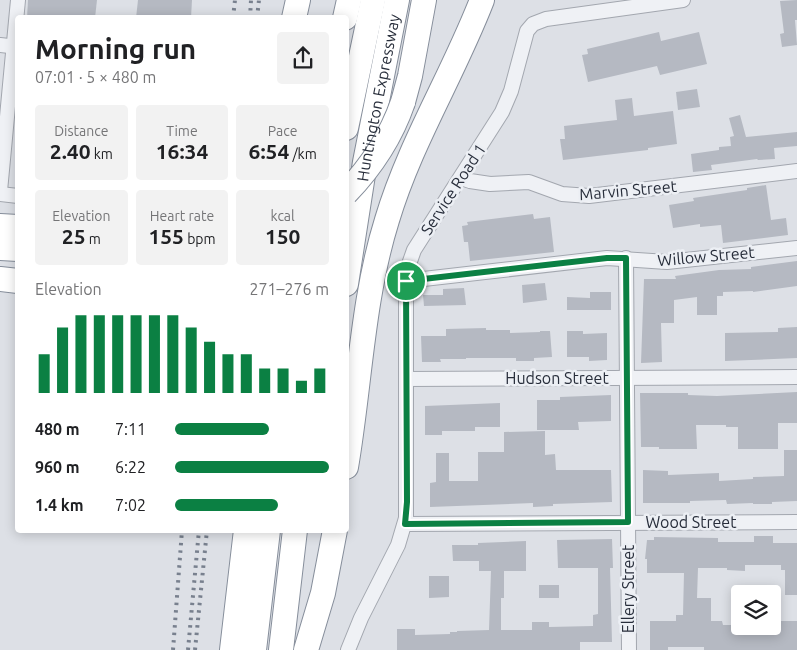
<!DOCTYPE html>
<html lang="en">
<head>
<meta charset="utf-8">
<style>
  body { margin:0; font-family:Ubuntu,sans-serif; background:#f2f2f2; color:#202124; height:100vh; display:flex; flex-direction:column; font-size:19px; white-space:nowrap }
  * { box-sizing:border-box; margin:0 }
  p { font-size:16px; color:#757577 }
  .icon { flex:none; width:28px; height:28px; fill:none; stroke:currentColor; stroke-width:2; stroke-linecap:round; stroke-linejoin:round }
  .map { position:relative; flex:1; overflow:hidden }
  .sheet { position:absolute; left:15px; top:15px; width:334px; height:518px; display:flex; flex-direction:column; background:#fff; border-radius:5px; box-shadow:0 2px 12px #0003 }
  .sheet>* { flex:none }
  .controls { position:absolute; left:731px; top:585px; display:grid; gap:10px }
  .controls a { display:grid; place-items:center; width:50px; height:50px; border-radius:5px; background:#fff; box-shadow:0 2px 12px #0003; font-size:25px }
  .pin { position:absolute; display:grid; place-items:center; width:42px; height:42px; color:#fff; margin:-21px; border:2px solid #fff; border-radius:50%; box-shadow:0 1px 5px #0007 }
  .round { display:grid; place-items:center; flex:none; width:52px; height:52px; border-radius:5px; background:#f2f2f2 }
  .overview { display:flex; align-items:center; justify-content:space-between; height:85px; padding:0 20px }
  h1 { font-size:28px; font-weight:700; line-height:38px }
  .metrics { display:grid; grid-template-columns:repeat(3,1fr); gap:8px; height:85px; padding:5px 20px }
  .metrics div { display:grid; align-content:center; border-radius:5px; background:#f2f2f2; text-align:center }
  .metrics b { font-size:21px; font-weight:700 }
  .metrics small { font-size:14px; font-weight:400 }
  .metrics p { font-size:14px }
  .chart { height:140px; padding:10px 20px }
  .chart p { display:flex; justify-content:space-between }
  .chart svg { width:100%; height:90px; margin-top:5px; stroke:#0b8043; stroke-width:6 }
  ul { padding:0 20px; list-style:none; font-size:16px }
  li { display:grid; grid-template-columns:80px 60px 1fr; align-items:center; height:38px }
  li i { height:12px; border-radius:6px; background:#0b8043 }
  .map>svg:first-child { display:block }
</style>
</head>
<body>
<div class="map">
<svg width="797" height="650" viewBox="0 0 797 650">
  <rect width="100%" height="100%" fill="#dde0e6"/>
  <g fill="#b5b9c2">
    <path d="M28,0H97L95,18H27Z"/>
    <path d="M138,0H192L191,18H136Z"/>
    <path d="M797,0V20H795L797,45L782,47L780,34L784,33L780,1Z"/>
    <path d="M659,32L661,41L699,32L707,64L660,75L657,66L588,82L582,55L588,54L587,49Z"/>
    <path d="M697,89L700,107L678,110L676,92Z"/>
    <path d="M632,98L634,116L673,111L677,144L648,148V150L563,160L560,139H565L564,126L617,120L615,100Z"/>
    <path d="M740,115L746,137L797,132V146L774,148L775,159L758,160L757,159L711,165L712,170L693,172L691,154L719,150V147L731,146L730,137L734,136L729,118Z"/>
    <path d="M766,185L771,220L786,218L788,235L723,243L721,225L700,227V224L673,228L669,205L694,201L693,198L747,190V188Z"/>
    <path d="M533,214L534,219L550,217L554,252L470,261L468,242H464L462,226L468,225L467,222Z"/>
    <path d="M797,261V286L753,292V291L723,292V296H717V315H697V297L674,300V323H661L662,362L641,363L644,279H676L675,276L719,270L751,269V267Z"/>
    <path d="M545,283L547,300L523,303L522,285Z"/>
    <path d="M464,288L466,305L424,306L423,295H443V289Z"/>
    <path d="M590,292H611V310H567V297L590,298Z"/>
    <path d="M797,327V358L725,361V333L778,332V328Z"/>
    <path d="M486,328V330H510V333L540,332V331H550L552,357L534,358V361H516V358H466V359H440L441,362H422L421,336H446V329Z"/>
    <path d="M567,331H583V334L607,333V360L589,361V357H567Z"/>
    <path d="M797,392V423H778V449H738V427H726V425H696L697,449H659V447H641L640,393H688V395L717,396Z"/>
    <path d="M611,395V421L578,422L579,430H537V400H560V397Z"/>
    <path d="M500,403V427H475V431H442V435H425V406Z"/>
    <path d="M545,431V455L555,454L556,470H611L612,502L553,504V506L533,507V503L430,507V483L436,482V453H449V481H478V452H504V432Z"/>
    <path d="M784,450H797V501L772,502V504H753V503L727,504L726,500L690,501V503H643V470L668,471V475L719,473V481L753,479V477L784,476Z"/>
    <path d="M754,536H773V543H797V595H785V570H781V565H745V571L727,570V568H698L697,598H711V621H722L723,625H740L746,626V628H772V621H797V650H704V647H668V650H650V621H676V615H683L684,573H647V559H645L647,540H654V537L718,538V542H754Z"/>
    <path d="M612,539L613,568H610L612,642H580V650H397V629H415V635L450,634V632H457V631L489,630L491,571H479V561H453L452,545H478V543L526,541V571H504V598H501V630H532V622H549V627L593,626V615L598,614V568H558L557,540Z"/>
    <path d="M429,576H449V597L429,598Z"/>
    <rect x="539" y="585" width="20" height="13"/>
  </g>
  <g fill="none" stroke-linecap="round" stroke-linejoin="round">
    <g stroke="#a3a7af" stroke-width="16">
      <g id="minor">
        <path d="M0,45L18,47"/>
        <path d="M461,178L470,181L490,184L529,182L562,194L589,196L797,171"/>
        <path d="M0,191L18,0"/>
        <path d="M0,194L18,196"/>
        <path d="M626,258L629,650"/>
        <path d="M406,281L607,258L667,262L797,248"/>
        <path d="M406,379L797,377"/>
        <path d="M405,524L797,522"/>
        <path d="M348,650L361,618L398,545L406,518V294L408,267L414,250L502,112L511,91L527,31L533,24L546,19L683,0"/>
      </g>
    </g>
    <g stroke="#868e9b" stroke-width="26">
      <g id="motorway">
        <path d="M294,18L298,0"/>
        <path d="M345,18L349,0"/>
        <path d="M403,102L410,76L424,0"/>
        <path d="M346,128L373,0"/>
        <path d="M0,226L18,227"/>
        <path d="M0,248L18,249"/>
        <path d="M0,279L18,281"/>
        <path id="s1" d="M346,284L365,162L397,0"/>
        <path d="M346,467C360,385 362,300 387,220C410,143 453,75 482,0"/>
        <path d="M232,650L246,530"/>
        <path d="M254,650L268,530"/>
        <path d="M281,650L295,530"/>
        <path d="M306,650L323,593L335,530"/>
      </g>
    </g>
    <use href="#minor" stroke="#eff1f5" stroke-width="14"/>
    <use href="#motorway" stroke="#fff" stroke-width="24"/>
    <g stroke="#78808e" stroke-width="4" stroke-dasharray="2.5 5" stroke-linecap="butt">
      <path d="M233,18L235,0"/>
      <path d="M250,18L251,0"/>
      <path d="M257,18L259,0"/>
      <path d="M173,650L182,530"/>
      <path d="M188,650L199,530"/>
      <path d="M195,650L207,530"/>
    </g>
    <g stroke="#868e9b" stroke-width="26" stroke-linecap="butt">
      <path id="motorway-bridge" d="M346,193C371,167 391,137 403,102"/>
    </g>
    <use href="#motorway-bridge" stroke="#fff" stroke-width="24"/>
  </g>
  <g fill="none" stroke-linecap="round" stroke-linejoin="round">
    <g stroke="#fff" stroke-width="10">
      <path id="route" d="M607,258H626L628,522L405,524L407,502L406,281Z"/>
    </g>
    <use href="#route" stroke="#0b8043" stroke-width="6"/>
  </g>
  <g text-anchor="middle" stroke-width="5" stroke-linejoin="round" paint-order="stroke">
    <g font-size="16" fill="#282e3b" stroke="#eceff4">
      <text dy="6" stroke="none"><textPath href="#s1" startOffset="189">Huntington Expressway</textPath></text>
      <text transform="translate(453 189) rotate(-57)" y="6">Service Road 1</text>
      <text transform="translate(628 190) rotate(-5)" y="6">Marvin Street</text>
      <text transform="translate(706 256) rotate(-5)" y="6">Willow Street</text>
      <text x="557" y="384">Hudson Street</text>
      <text x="691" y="528">Wood Street</text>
      <text transform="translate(628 589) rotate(-90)" y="6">Ellery Street</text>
    </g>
  </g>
</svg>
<div class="controls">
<a><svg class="icon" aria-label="layers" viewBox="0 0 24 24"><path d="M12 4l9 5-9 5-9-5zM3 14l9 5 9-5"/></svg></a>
</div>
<div class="pin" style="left:406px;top:281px;background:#1e9e55"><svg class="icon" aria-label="arrive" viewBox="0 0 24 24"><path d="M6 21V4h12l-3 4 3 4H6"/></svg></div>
<section class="sheet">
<div class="overview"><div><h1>Morning run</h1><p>07:01 · 5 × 480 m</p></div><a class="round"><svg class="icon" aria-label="share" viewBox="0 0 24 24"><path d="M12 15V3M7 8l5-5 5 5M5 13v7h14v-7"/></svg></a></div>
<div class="metrics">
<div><p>Distance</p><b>2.40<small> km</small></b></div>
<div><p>Time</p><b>16:34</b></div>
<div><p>Pace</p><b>6:54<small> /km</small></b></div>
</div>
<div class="metrics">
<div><p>Elevation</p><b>25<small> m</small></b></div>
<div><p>Heart rate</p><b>155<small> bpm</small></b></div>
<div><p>kcal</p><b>150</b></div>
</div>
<div class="chart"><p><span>Elevation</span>271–276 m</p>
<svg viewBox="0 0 160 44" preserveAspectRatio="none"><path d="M5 44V25M15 44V12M25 44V6M35 44V6M45 44V6M55 44V6M65 44V6M75 44V6M85 44V12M95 44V19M105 44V25M115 44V25M125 44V32M135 44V32M145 44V38M155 44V32"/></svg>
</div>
<ul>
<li><b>480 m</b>7:11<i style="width:61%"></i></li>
<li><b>960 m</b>6:22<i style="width:100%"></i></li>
<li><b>1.4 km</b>7:02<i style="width:67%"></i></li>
</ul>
</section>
</div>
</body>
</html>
